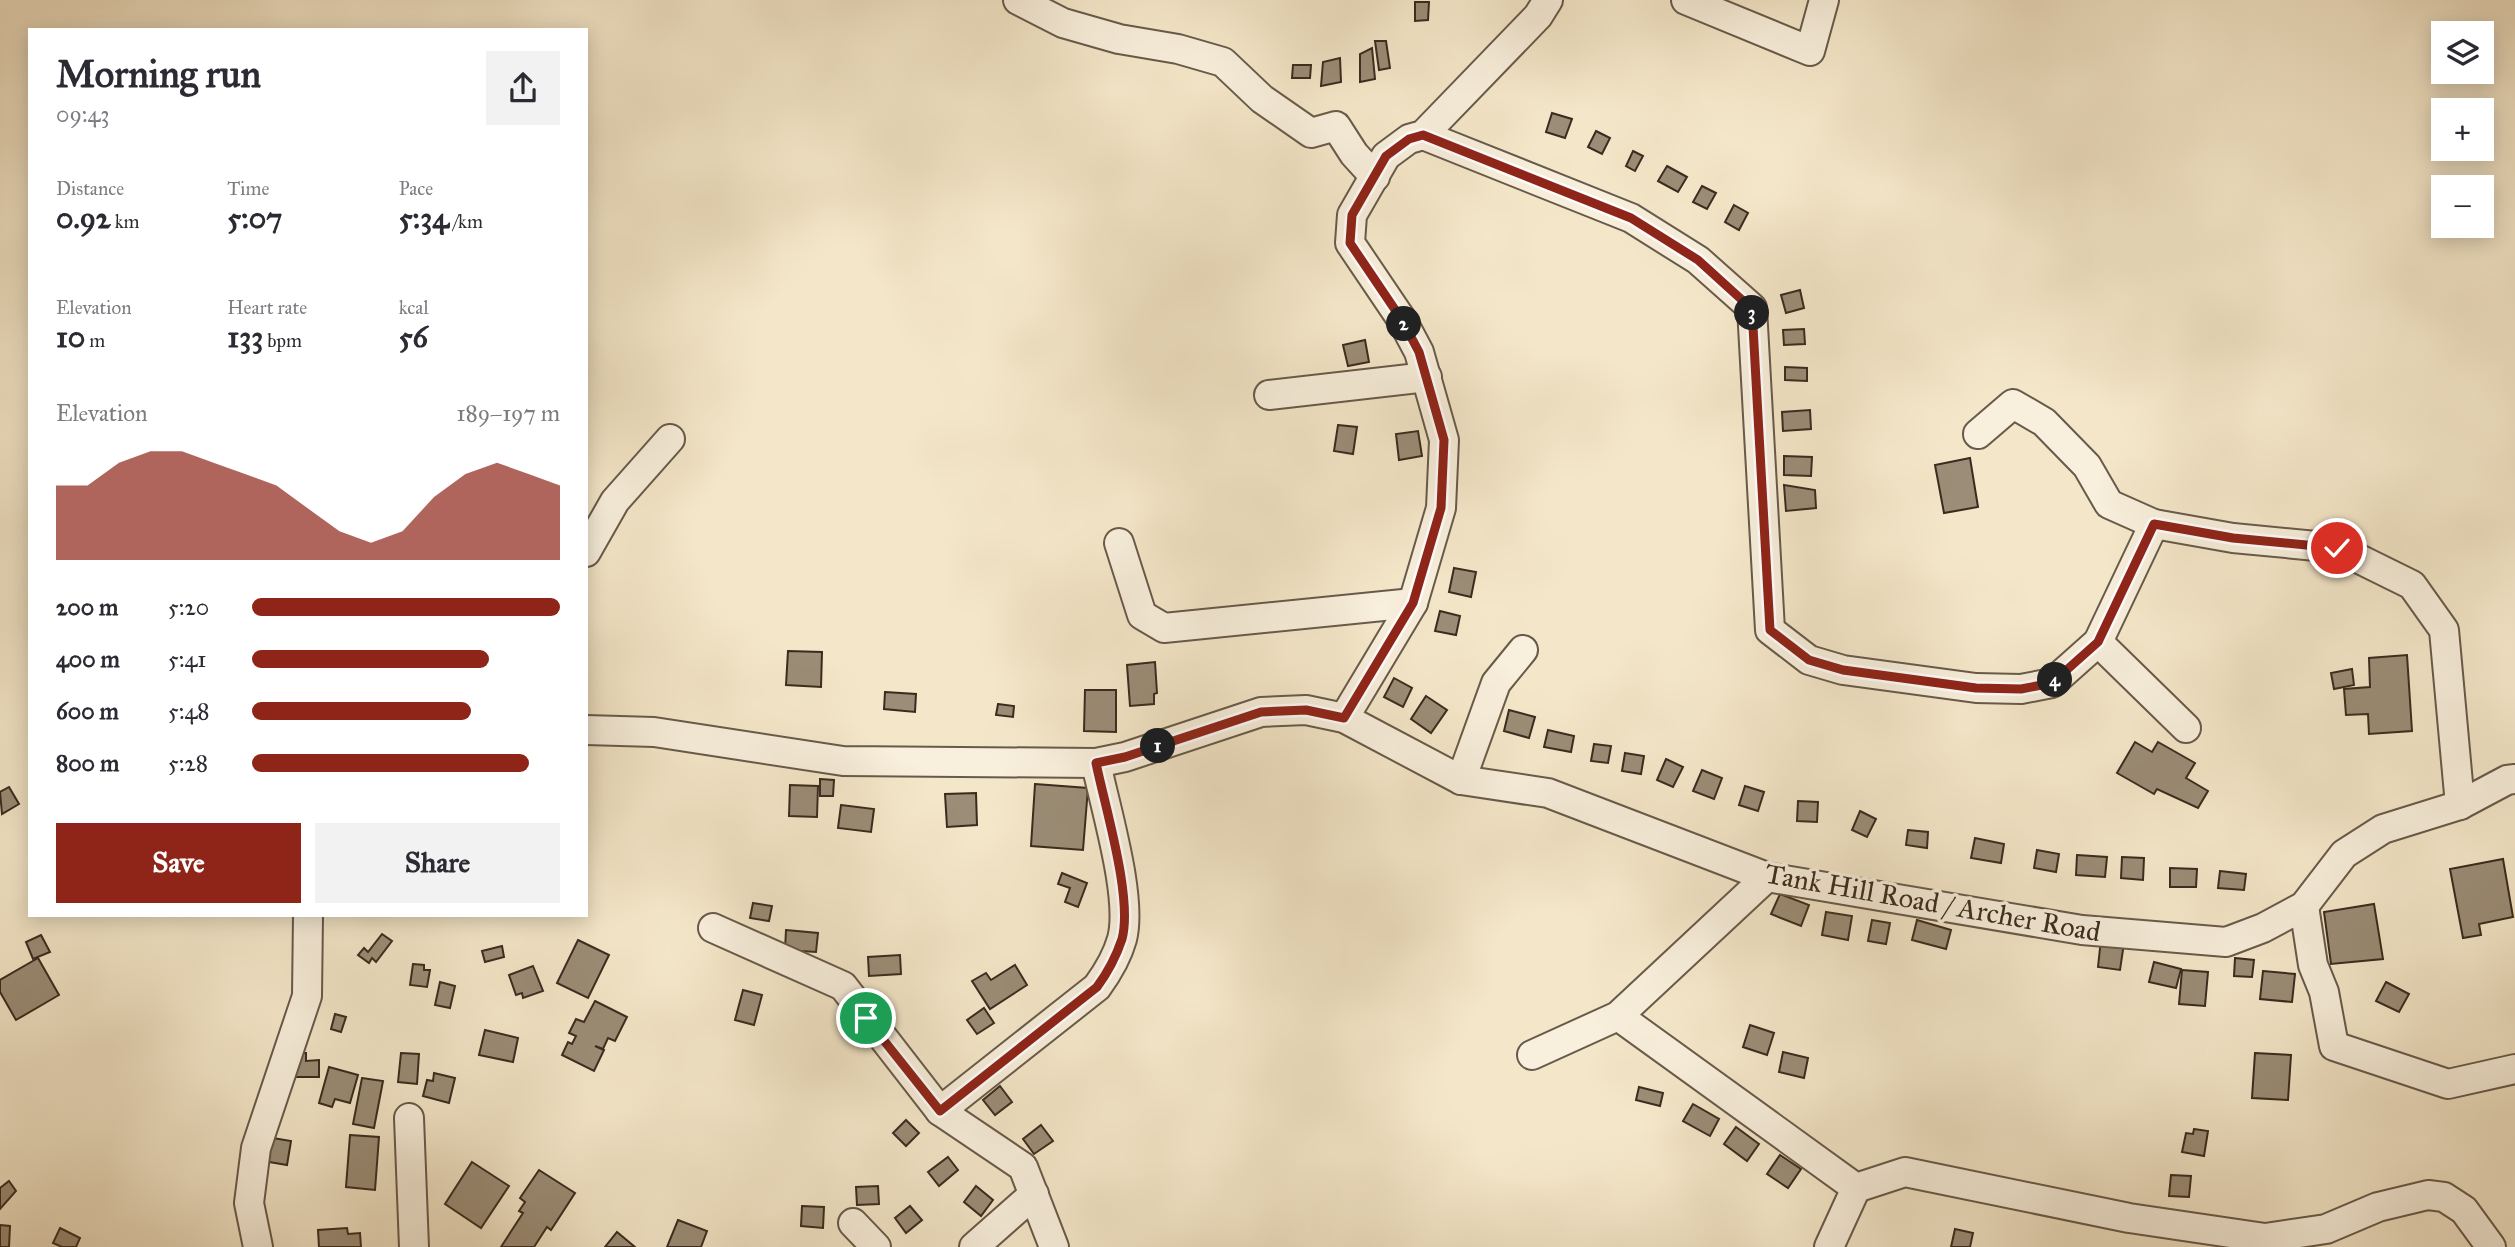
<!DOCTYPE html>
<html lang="en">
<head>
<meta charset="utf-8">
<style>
  body { margin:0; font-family:"IM FELL Great Primer",serif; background:#f2f2f3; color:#2b2b33; height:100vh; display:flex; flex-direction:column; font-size:26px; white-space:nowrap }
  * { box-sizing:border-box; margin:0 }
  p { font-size:23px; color:#7c7c81 }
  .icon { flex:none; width:38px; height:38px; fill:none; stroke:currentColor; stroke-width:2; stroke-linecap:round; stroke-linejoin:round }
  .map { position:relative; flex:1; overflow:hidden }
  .drawer { position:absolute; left:28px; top:28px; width:560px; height:889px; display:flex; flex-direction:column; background:#fff; border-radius:0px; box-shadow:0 4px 18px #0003 }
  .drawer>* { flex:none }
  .buttons { position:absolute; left:2431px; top:21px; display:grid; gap:14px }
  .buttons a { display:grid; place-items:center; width:63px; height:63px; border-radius:0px; background:#fff; box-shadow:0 4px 18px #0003; font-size:35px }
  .pin { position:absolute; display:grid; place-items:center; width:60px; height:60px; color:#fff; margin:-30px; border:4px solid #fff; border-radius:50%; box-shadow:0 2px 7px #0007 }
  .km { position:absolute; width:35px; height:35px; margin:-18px; border-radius:50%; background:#222; color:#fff; font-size:19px; line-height:35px; text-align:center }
  .round { display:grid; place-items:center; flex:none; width:74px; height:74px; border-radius:0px; background:#f2f2f3 }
  .headline { display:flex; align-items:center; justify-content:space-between; height:119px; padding:0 28px }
  h1 { font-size:38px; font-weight:700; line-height:52px }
  .figures { display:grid; grid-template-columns:repeat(3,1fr); gap:10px; height:119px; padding:7px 28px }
  .figures div { display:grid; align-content:center }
  .figures b { font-size:30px; font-weight:700 }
  .figures small { font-size:19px; font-weight:400 }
  .figures p { font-size:19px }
  .chart { height:196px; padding:14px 28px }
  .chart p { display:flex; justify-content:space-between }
  .chart svg { width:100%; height:126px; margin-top:7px; fill:#8f2418; opacity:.7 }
  .cta { display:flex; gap:14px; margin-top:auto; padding:14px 28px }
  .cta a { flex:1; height:80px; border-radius:0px; background:#8f2418; color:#fff; font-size:28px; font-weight:700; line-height:80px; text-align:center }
  .cta a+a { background:#f2f2f3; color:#2b2b33 }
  ul { padding:0 28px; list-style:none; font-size:23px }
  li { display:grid; grid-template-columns:112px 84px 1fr; align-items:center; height:52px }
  li i { height:18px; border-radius:9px; background:#8f2418 }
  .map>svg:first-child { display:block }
</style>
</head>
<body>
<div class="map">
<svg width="2515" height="1247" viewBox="0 0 2515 1247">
  <rect width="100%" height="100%" fill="#f4e7c9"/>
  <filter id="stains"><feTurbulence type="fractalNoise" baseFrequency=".00286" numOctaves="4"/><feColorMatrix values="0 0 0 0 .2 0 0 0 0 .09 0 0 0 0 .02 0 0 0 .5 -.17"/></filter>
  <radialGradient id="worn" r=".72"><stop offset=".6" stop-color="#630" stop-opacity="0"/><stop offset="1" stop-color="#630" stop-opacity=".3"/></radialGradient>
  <g fill="#9b8d77" stroke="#3a2b1f" stroke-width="2">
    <path d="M1415,2H1429L1428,20L1415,21Z"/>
    <path d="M1375,41H1386L1390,68L1379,70Z"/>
    <path d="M1372,48L1375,79L1360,82V54Z"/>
    <path d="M1340,58L1341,82L1321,86L1323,62Z"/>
    <path d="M1293,65H1311L1310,78H1292Z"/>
    <path d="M1552,113L1572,119L1565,138L1546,132Z"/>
    <path d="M1596,131L1610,138L1602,154L1588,147Z"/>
    <path d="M1633,151L1643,156L1635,171L1626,166Z"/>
    <path d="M1667,166L1687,177L1678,192L1658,181Z"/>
    <path d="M1702,186L1716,193L1707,209L1693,202Z"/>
    <path d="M1734,205L1748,213L1739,230L1725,222Z"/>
    <path d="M1800,290L1804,308L1786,313L1781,295Z"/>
    <path d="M1804,329L1805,344L1784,345L1783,330Z"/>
    <path d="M1365,340L1369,362L1348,366L1343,345Z"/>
    <path d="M1785,367L1807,368V381L1785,380Z"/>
    <path d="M1810,410L1811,429L1783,431L1782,412Z"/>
    <path d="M1338,425L1357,427L1353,454L1334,451Z"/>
    <path d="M1418,431L1422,456L1399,460L1396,434Z"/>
    <path d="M1784,456L1812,457L1811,476L1784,475Z"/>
    <path d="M1970,458L1978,507L1944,513L1935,465Z"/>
    <path d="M1784,485L1815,490L1816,508L1786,511Z"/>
    <path d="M1454,568L1476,572L1471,597L1449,592Z"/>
    <path d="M1440,611L1460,616L1456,635L1435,631Z"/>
    <path d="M788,651L822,652L821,687L786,685Z"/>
    <path d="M2407,655L2412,731L2369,734L2368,714L2346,715L2344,689L2370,687L2369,658Z"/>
    <path d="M1155,662L1157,693L1154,694V704L1130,706L1127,665Z"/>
    <path d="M2352,669L2354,685L2334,689L2331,673Z"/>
    <path d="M1394,678L1412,688L1403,707L1384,697Z"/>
    <path d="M1085,690H1116V732L1084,731Z"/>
    <path d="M885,692L916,694L915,712L884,709Z"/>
    <path d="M1426,696L1447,710L1431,733L1411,719Z"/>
    <path d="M998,704L1014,706L1013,717L996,715Z"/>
    <path d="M1509,710L1535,717L1529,738L1504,731Z"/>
    <path d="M1548,730L1574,736L1571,752L1544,747Z"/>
    <path d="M2135,742L2152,752L2158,742L2195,763L2186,778L2208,791L2198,808L2157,789L2154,794L2117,773Z"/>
    <path d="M1594,744L1611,746L1608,763L1591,761Z"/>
    <path d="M1625,753L1644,756L1641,774L1622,771Z"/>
    <path d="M1666,759L1683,767L1673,787L1657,780Z"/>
    <path d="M1702,770L1722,778L1714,799L1693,791Z"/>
    <path d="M820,779L834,780L833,796H820Z"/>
    <path d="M1035,784L1088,788L1083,850L1031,846Z"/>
    <path d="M790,785L818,786L817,817L789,816Z"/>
    <path d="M1745,786L1764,792L1758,811L1739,805Z"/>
    <path d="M9,787L19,804L2,814L0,792Z"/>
    <path d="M976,793L977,825L947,827L945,794Z"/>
    <path d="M1798,801L1818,802L1817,822L1797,821Z"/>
    <path d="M841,805L874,809L871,832L838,828Z"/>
    <path d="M1860,811L1876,819L1867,837L1852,830Z"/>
    <path d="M1908,830L1928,832L1927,848L1906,845Z"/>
    <path d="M1975,838L2004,844L2001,863L1971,858Z"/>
    <path d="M2037,850L2059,854L2056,872L2034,868Z"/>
    <path d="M2077,855L2107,857L2105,877L2076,875Z"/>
    <path d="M2122,857L2144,858L2143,880L2121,878Z"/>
    <path d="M2503,859L2513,917L2479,924L2481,935L2463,938L2450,869Z"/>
    <path d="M2170,868L2197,869L2196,887H2170Z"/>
    <path d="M2220,871L2246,874L2244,890L2218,888Z"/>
    <path d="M1062,873L1087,883L1078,907L1065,902L1070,888L1058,884Z"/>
    <path d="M1780,894L1809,905L1801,926L1771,914Z"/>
    <path d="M753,903L772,906L769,921L750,918Z"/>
    <path d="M2374,904L2383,959L2331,964L2324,912Z"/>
    <path d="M1826,912L1852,916L1848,940L1822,935Z"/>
    <path d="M1872,920L1890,923L1886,944L1868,941Z"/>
    <path d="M1917,920L1951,930L1946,949L1912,940Z"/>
    <path d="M786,930L818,933L816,952L785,950Z"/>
    <path d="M382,934L392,941L376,962L372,958L369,963L358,955L364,948L368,952Z"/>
    <path d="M41,935L50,952L33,959L26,942Z"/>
    <path d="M2101,939L2124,943L2120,970L2098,967Z"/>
    <path d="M578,940L609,955L588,998L557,983Z"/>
    <path d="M502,946L504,957L485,962L482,951Z"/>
    <path d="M900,955L901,974L869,976L868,957Z"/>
    <path d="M38,958L59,995L16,1020L0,992V980Z"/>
    <path d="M2235,958L2254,960L2252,977L2234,976Z"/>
    <path d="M2154,962L2181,969L2176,988L2149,982Z"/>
    <path d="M413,964L424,965V970H430L427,987L410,985Z"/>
    <path d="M1015,965L1027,985L990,1009L972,981L986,973L991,980Z"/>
    <path d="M533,966L543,991L523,998L522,993L516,995L509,975Z"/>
    <path d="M2182,970L2208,972L2205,1006L2179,1004Z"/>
    <path d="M2263,971L2295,974L2292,1002L2260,999Z"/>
    <path d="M440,982L455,986L450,1008L435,1005Z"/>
    <path d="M2386,982L2409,994L2399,1012L2376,1001Z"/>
    <path d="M743,990L762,995L754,1025L735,1020Z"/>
    <path d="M595,1001L627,1017L615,1041L608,1038L603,1049L595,1046L604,1050L594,1071L562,1055L568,1042L572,1044L576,1036L569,1033L576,1019L584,1022Z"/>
    <path d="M984,1008L994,1023L977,1034L967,1020Z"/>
    <path d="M335,1014L346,1017L341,1032L331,1029Z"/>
    <path d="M1750,1025L1774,1033L1767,1055L1743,1047Z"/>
    <path d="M485,1030L518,1038L513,1062L479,1055Z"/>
    <path d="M1783,1052L1808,1058L1804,1078L1779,1072Z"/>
    <path d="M293,1053H306V1061L319,1060V1077H294Z"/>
    <path d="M401,1053L419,1054L417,1084L398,1082Z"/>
    <path d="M2255,1053L2291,1055L2288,1100L2252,1098Z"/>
    <path d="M329,1067L358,1075L350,1103L335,1099L332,1107L319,1103Z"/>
    <path d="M434,1073L455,1078L449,1103L423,1096L427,1080L433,1081Z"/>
    <path d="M362,1078L383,1081L374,1128L353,1124Z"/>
    <path d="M1000,1086L1012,1102L995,1115L983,1100Z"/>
    <path d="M1639,1087L1663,1093L1660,1106L1636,1100Z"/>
    <path d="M1693,1104L1719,1119L1710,1136L1683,1121Z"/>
    <path d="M906,1120L919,1133L906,1146L893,1133Z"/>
    <path d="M1041,1125L1053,1141L1034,1154L1023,1139Z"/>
    <path d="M1736,1127L1759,1144L1747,1161L1724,1144Z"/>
    <path d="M2194,1129L2208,1131L2204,1156L2182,1152L2186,1133L2193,1134Z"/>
    <path d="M350,1135L379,1137L375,1190L346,1187Z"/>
    <path d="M267,1137L291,1141L287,1165L263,1161Z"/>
    <path d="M1780,1155L1801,1169L1788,1188L1767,1174Z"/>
    <path d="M948,1157L958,1170L939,1186L928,1172Z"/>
    <path d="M472,1162L509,1186L481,1228L445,1204Z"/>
    <path d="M539,1170L575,1193L551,1230L547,1227L534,1247H501L523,1213L519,1211L525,1202L520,1198Z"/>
    <path d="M2171,1175L2191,1176L2189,1197L2169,1196Z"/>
    <path d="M9,1181L16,1191L0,1209V1188Z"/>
    <path d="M878,1186L879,1204L857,1205L856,1187Z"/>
    <path d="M976,1186L993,1200L981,1216L964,1202Z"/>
    <path d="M802,1206L824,1207L823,1228L801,1226Z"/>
    <path d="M910,1206L922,1220L906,1233L895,1218Z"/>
    <path d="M678,1220L707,1231L701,1247H667Z"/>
    <path d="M0,1225L10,1226L9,1247H0Z"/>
    <path d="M60,1228L80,1238L76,1247H62L53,1243Z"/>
    <path d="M347,1228L348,1234L360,1233L361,1247H319L318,1230Z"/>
    <path d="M1955,1229L1973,1233L1970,1247H1951Z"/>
    <path d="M617,1232L635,1247H605Z"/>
  </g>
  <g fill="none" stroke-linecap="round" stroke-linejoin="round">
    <g stroke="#685a4a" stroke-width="32">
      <g id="minor">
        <path d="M1018,0L1063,23L1119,39L1178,49L1223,62L1262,99L1311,133L1336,126L1354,154L1375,177"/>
        <path d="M1686,0L1810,51L1824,0"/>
        <path d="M1423,135L1631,218L1698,260L1752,308L1770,630L1809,660L1843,670L1976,688L2021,689L2052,683L2098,642L2154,524L2233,538L2337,548L2412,585L2444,630L2460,805"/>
        <path d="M1269,395L1427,377"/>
        <path d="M1978,434L2013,404L2044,422L2087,466L2109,504L2154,524"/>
        <path d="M1119,543L1142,615L1164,628L1413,603"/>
        <path d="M586,552L615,501L670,439"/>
        <path d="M2098,642L2186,728"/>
        <path d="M1344,718L1413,603L1441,508L1444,440L1419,352L1402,320L1350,243L1352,215L1386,156L1409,139L1423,135L1538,16L1548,0"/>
        <path d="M586,730L654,732L843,761L1096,763L1125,757L1261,712L1306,710L1344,718L1461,780L1548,793L1767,877L2082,930L2226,942L2263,928L2304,906L2344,854L2383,829L2460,805L2507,780L2515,779"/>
        <path d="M1461,780L1496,683L1523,650"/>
        <path d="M2304,906L2313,965L2324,992L2334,1046L2448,1084L2515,1069"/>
        <path d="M713,928L843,986L940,1111L1023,1167L1054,1247"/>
        <path d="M1618,1016L1856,1188L1905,1172L2129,1218L2265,1238L2326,1229L2378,1207L2428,1195L2444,1197L2464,1210L2491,1247"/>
        <path d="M1532,1055L1618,1016L1767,877"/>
        <path d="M940,1111L1097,987C1108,972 1117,957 1122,939C1133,898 1105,807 1096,763"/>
        <path d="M409,1118L414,1247"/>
        <path d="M853,1223L876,1247"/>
        <path d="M258,1247L249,1203L256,1148L307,996L308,915"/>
        <path d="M974,1247L1034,1194"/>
        <path d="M1829,1247L1856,1188"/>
      </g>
    </g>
    <use href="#minor" stroke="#f8efdc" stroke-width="28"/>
  </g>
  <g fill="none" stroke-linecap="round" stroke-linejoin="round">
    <g stroke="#fff" stroke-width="14">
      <path id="route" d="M866,1018L940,1111L1097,987C1108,972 1116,957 1122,939C1133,898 1105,807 1096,763L1125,757L1261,712L1306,710L1344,718L1413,603L1441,508L1444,440L1419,352L1402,320L1350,243L1352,215L1386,156L1409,139L1423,135L1631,218L1698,260L1752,309L1770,630L1809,660L1843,670L1976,688L2021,689L2052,683L2098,642L2154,524L2233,538L2337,548"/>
    </g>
    <use href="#route" stroke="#8f2418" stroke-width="9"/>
  </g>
  <g text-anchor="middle" stroke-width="7" stroke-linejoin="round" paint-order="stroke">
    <g font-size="28" fill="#3a2b1f" stroke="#f8efdc">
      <text transform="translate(1933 902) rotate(10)" y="10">Tank Hill Road / Archer Road</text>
    </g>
  </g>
  <rect width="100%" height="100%" filter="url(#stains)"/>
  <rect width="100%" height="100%" fill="url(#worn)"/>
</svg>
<div class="buttons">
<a><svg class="icon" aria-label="layers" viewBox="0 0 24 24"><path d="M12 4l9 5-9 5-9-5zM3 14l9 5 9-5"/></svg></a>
<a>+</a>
<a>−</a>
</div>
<div class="pin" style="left:866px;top:1018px;background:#1e9e55"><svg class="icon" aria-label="arrive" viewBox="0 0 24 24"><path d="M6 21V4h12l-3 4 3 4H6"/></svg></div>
<div class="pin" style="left:2337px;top:548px;background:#d93025"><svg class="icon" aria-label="check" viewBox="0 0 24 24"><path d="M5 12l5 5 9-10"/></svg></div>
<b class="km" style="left:1158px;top:746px">1</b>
<b class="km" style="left:1404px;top:324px">2</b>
<b class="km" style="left:1752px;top:313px">3</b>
<b class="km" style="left:2055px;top:680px">4</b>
<section class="drawer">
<div class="headline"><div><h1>Morning run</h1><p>09:43</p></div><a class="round"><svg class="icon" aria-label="share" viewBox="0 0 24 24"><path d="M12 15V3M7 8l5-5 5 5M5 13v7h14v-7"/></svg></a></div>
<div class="figures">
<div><p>Distance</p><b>0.92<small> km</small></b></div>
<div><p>Time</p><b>5:07</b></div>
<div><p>Pace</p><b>5:34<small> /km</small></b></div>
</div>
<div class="figures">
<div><p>Elevation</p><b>10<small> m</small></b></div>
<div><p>Heart rate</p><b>133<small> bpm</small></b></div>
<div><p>kcal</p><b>56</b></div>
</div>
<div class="chart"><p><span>Elevation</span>189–197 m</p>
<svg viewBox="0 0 160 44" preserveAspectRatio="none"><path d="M0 44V18L10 18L20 10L30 6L40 6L50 10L60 14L70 18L80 26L90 34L100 38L110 34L120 22L130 14L140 10L150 14L160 18V44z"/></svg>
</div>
<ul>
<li><b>200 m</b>5:20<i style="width:100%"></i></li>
<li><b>400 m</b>5:41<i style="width:77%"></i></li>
<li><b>600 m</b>5:48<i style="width:71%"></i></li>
<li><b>800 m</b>5:28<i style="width:90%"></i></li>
</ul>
<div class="cta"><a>Save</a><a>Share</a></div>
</section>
</div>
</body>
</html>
